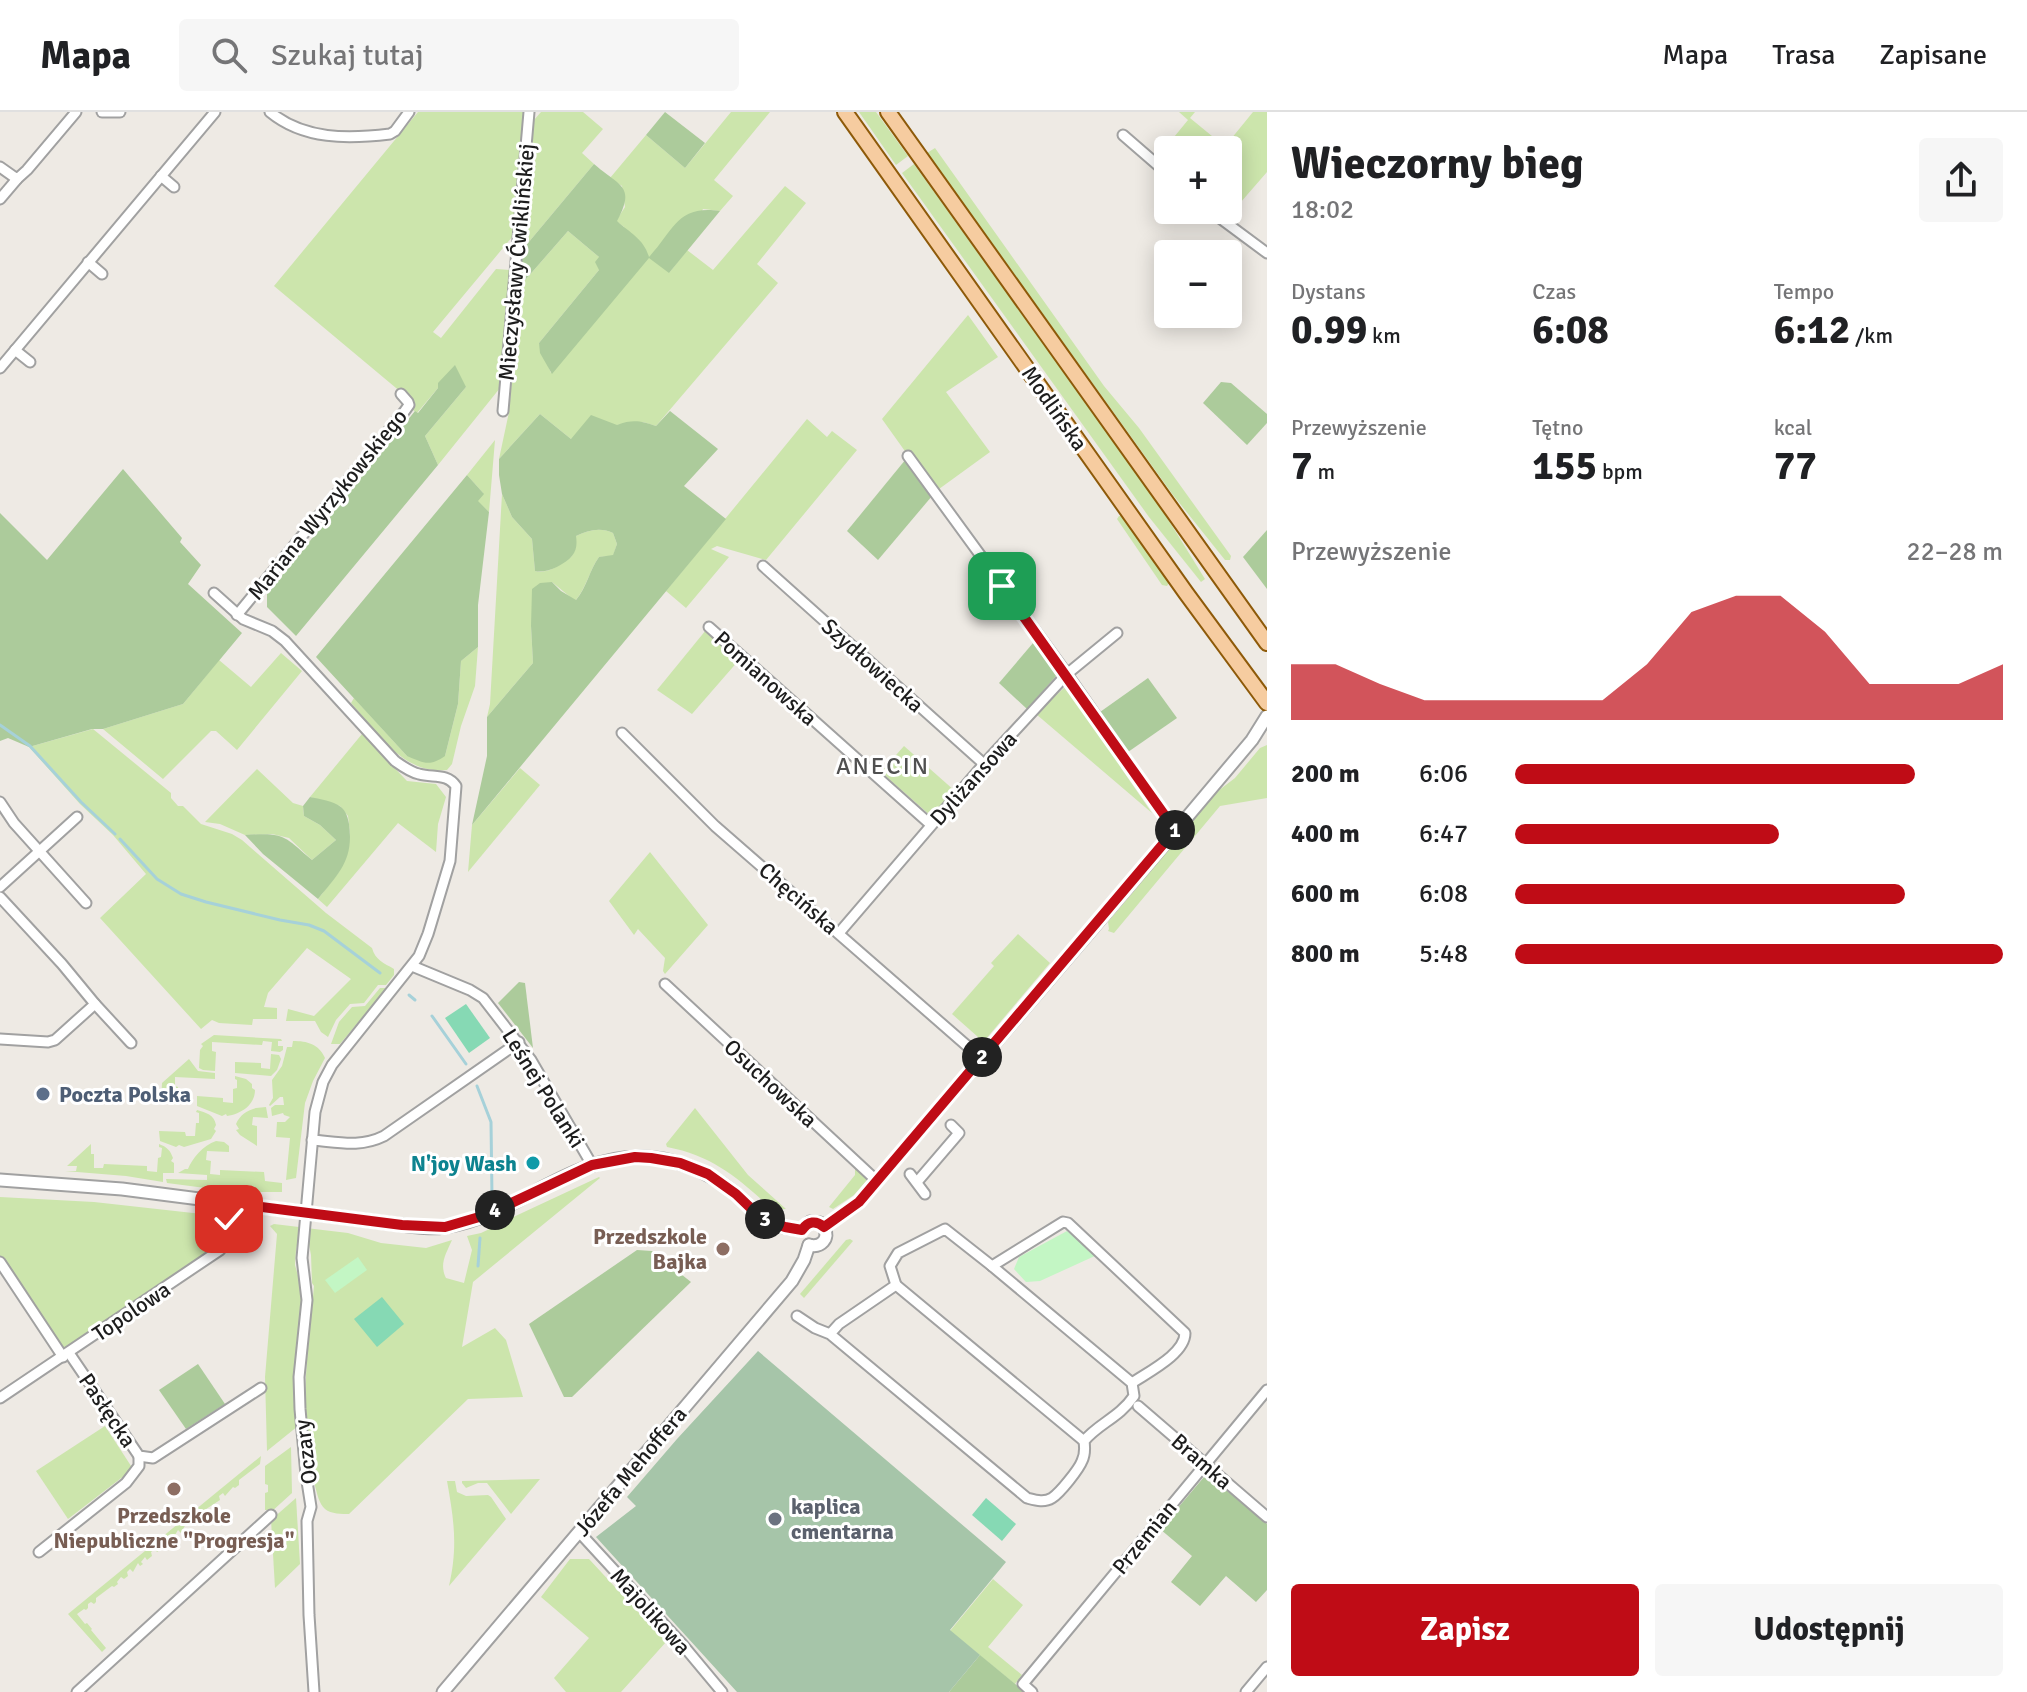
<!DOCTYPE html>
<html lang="pl">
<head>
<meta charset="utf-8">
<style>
  body { margin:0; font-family:Signika,sans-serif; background:#f6f6f6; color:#202124; height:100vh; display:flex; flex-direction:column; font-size:30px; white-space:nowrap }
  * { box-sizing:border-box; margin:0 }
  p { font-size:26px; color:#757577 }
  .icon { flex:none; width:44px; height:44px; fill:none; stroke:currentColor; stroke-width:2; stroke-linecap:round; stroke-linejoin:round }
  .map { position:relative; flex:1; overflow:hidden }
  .panel { display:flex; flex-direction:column; background:#fff; width:760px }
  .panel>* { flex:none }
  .fabs { position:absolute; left:1154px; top:24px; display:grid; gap:16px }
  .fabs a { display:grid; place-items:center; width:88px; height:88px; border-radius:8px; background:#fff; box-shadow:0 4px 20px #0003; font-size:40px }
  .pin { position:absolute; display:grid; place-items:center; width:68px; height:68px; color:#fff; margin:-34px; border-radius:16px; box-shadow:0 4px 12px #0006 }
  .km { position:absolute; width:40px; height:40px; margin:-20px; border-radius:50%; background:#222; color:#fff; font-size:22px; line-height:40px; text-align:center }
  .round { display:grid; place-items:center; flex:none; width:84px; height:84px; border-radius:8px; background:#f6f6f6 }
  .headline { display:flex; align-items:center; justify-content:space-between; height:136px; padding:0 24px }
  h1 { font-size:44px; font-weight:700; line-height:60px }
  .metrics { display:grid; grid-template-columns:repeat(3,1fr); gap:12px; height:136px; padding:8px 24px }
  .metrics div { display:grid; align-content:center }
  .metrics b { font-size:40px; font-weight:700 }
  .metrics small { font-size:22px; font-weight:400 }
  .metrics p { font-size:22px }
  .chart { height:224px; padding:16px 24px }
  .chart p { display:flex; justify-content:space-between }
  .chart svg { width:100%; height:144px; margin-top:8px; fill:#bf0c16; opacity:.7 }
  .primary-button { display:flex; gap:16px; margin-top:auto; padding:16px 24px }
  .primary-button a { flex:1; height:92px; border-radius:8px; background:#bf0c16; color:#fff; font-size:32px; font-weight:700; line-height:92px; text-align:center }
  .primary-button a+a { background:#f6f6f6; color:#202124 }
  ul { padding:0 24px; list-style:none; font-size:26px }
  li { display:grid; grid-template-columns:128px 96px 1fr; align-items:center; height:60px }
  li i { height:20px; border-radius:10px; background:#bf0c16 }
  header { display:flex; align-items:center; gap:48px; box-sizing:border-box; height:112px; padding:0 40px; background:#fff; border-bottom:2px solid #e0e0e0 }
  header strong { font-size:38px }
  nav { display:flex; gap:44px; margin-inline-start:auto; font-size:28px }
  .search { width:560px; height:72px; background:#f6f6f6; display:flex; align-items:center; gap:20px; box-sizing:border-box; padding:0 28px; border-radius:8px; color:#757577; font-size:30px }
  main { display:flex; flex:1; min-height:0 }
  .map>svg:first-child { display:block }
</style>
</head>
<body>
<header>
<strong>Mapa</strong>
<div class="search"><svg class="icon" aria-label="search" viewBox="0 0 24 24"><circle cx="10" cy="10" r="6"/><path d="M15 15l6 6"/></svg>Szukaj tutaj</div>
<nav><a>Mapa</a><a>Trasa</a><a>Zapisane</a></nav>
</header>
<main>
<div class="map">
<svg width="1267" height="1580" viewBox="0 0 1267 1580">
  <rect width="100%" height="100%" fill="#eeeae4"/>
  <g fill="#cce5ac">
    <path d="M418,0H524L513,124L433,220L441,226L496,157L510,158L500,276L438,353L425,324L466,275L438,276L417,301L413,298L410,284L402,281L274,174Z"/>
    <path d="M541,0H583L603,17L582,41L594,52L523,137L534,8Z"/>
    <path d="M731,0H770L714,68L733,84L720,99L703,97L669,161L687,138L713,158L785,74L806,91L757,152L778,171L656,314L643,310L617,313L571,327L540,302L499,347L509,300L520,174L568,119L599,145V158L539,231L551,261L624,115L616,109L625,95L622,74L610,66L646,23L685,56Z"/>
    <path d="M859,0H876L908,44L896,53Z"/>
    <path d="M1179,0H1195L1190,6L1218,29L1210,38H1168V56L1156,47L1188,8Z"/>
    <path d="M1253,0H1267V60L1227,106L1217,98H1228V38H1222Z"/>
    <path d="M935,36L1104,274L1139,316L1231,444L1230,448H1225L1173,383L927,41Z"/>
    <path d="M914,52L1161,396L1205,467L1201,470L1149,405L902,61Z"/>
    <path d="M968,203L998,245L946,280L990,340L939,377L910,341L907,342L882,307Z"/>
    <path d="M807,307L827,325L832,319L857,338L766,448L717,434L711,437L729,445L686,496L666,479Z"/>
    <path d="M495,328L489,400L477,389L483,381L467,363Z"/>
    <path d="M502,382L512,405L532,427L535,459C548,463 562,451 572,444L576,424C588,418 601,415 613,421L617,432L613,444L599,445C589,459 587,475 575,489L552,470L531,514L533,551L487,605L490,592Z"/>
    <path d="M1119,404H1123L1170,469L1167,474L1162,473L1117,407Z"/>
    <path d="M706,518L739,548L692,602L657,578Z"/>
    <path d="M478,535L475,574L461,614L452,652L447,658C403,663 377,620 351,591L354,586L407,644H445L458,592L461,549Z"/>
    <path d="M281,541L302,559L237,638L216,619H211L163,667L103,617L183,592L219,548L251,575Z"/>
    <path d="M1065,575L1122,652L1121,656L1152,701L1036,602Z"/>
    <path d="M93,617L171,681V686L178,694H183L201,712L232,722L242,728L326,801L372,836C375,848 384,851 394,857V863L386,873H378L364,891L350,892L336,908L328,925L321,920L315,909H286L288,897L314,904L351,867L307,836L268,881L264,895L277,896V907H253L252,913L219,911L212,908L201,917L100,806L146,762L113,723L80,692L29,635Z"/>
    <path d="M362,622L407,669L436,672L446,685L438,712L436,740L398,711L327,795L318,787L339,760L350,721L348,704L340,694L310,685Z"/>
    <path d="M1267,633V686L1220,694L1114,821L1108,819L1109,817L1108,810L1218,679L1235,666L1260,636Z"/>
    <path d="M904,634L955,679L932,705L881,660Z"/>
    <path d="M520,656L540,673L468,760L472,713Z"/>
    <path d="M257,657L293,691L303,694L304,704L320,713L336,728L312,748L289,726L272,722L245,723L220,712L205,710Z"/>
    <path d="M650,740L708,813L665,862L663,859L665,846L638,817L634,823L609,789Z"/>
    <path d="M1018,822L1050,851L980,934L975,930L978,925L952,902L994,854L991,851Z"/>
    <path d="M380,876H387L340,932H331L339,910L352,895L365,894Z"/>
    <path d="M214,923L281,927L282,929H278V934H283V938L280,940L271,939L272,930L263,929L262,933L212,930V939L216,940L215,959L203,958L199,956L200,938L203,934L201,932Z"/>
    <path d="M293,929C307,929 319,932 325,946L313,969L305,991L296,1066L286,1068L290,1026L276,1025L277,1010H285L290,1005L284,1003L283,1001L272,1004L271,996L275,993H284L283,985H280L270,994L269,993L273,986L272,968L282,954L287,935H292Z"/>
    <path d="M271,942L279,943L281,947L277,958L271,964L235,961V950L261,951V956L270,957Z"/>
    <path d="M189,947L198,959L215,961V967L175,965V974L178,975V993L161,990L162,971Z"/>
    <path d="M235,964L246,967L252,972V976L255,978C255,993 241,1002 227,1004L226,1002L222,1004L197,994V984L223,986V990L233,991V977L237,976V968L235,967Z"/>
    <path d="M256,996L266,995L268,1006L253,1005L252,1013L257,1014V1034L240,1023L236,1018L239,1017L236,1012C240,1003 246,999 256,996Z"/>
    <path d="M695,996L748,1063L786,1097L773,1098C739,1067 714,1044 667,1035L666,1032Z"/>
    <path d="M197,998C206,1001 214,1002 216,1013L214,1017L216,1019L211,1027L184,1035L179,1033L176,1035L160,1029L159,1019L185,1020L186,1024H195L196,1011H199V1001L196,1000Z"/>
    <path d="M216,1029L224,1030L229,1034V1040L207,1039L206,1048L211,1049L210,1062L220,1063V1058L264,1060L265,1069L282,1071V1080H236L167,1071L166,1067L207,1068V1063L178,1061L185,1057H188C192,1047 203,1033 216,1029Z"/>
    <path d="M91,1032V1042H94V1056H103L104,1052L147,1054V1059L157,1060L158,1046L161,1045L162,1036L159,1035V1032C167,1035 170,1038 173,1046L171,1049L174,1051V1061H163V1070L126,1064L65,1059H76L77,1054H67Z"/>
    <path d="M855,1056L868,1067L854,1083L833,1097L829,1095L855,1063Z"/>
    <path d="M599,1065L600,1066L473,1170L462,1235L495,1216L506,1228L523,1285L468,1287L349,1402C342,1402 331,1402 325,1397C319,1392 317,1381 315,1374C297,1308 308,1241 314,1174L312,1171L311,1143L306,1116L348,1121L381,1131L426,1136L452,1128C446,1142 439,1152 446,1166L464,1171L472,1138L467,1124L481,1121L500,1112L502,1115L507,1113L505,1109Z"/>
    <path d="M0,1085L94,1090L211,1103C225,1112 220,1123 215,1136L67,1237H63L58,1233L0,1144Z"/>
    <path d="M257,1110L256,1124L230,1141L234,1134L236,1116L245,1111Z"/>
    <path d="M274,1112L299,1115L300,1119L296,1138L295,1153L304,1185L295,1275L298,1314L267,1339L265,1265L277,1122L270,1114Z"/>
    <path d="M850,1127L853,1129L804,1186L800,1182L846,1128Z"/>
    <path d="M105,1314L133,1357L68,1407L36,1359Z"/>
    <path d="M291,1335L292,1381L270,1401L268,1398H265V1381L268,1380V1373L265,1372V1354Z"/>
    <path d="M261,1344L260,1352L239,1368V1373L235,1376L233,1375L225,1384L223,1381L219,1384L220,1388L197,1403L193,1406L194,1410L190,1413L187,1410L181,1421L178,1418L175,1423L176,1425L174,1426L171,1424L167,1429L168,1431L167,1432L164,1430L161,1433V1437L157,1440L155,1437L151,1440L152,1444L147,1448L145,1445L141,1450L143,1452L140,1454L138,1451L133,1460L130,1457L127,1460L128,1464L124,1467L121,1465L117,1470L118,1472L114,1475L112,1474L96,1486V1490L94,1492L91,1490L88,1492V1496L86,1498L84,1497L77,1502L85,1512L87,1511L92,1517L91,1518L106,1536L102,1540L68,1502Z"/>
    <path d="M540,1367L511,1402L487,1371H478L466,1376L462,1371V1369Z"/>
    <path d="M447,1369H455L457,1380L466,1384L488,1383L491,1385L506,1407L449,1474C458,1435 454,1408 447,1369Z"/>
    <path d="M296,1386L300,1452L275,1476L271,1408Z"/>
    <path d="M570,1447H589L666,1530L621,1580H566L554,1566L589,1526L541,1485Z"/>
    <path d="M993,1467L1023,1493L988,1535L1022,1563L1015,1572L950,1519Z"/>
  </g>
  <g fill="#accb9b">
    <path d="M665,0L705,31L685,56L646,23Z"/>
    <path d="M594,52C620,75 636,73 617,109C630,121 644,127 649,145C675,117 677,93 720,99L669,161L649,146L552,262L540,241L539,231L599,158L595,150L599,145L568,119L520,174L523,137Z"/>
    <path d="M455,253L466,275L425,324L438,353L296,524L267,495V482L415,299L418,301L438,276V271Z"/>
    <path d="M1221,270L1231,271L1267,302V311L1247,333L1203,291Z"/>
    <path d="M670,299L718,337L684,374L726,407L472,713L487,644V605L533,551L531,514L532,477L540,471L552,470L561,479L576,488C587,475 589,459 599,445L613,443L617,432L613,421C601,415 588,418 576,424C577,431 577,438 572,444C564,453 546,462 535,459L532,427L512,405L502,382L499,363V347L540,302L571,327L591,303L617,313C633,307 641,309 656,314Z"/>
    <path d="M906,347L932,384L878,448L847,419Z"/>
    <path d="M123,357L182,426L180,430L201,453L188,472L242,521L183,592L103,617H92L29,635L8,626L0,629V401L47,448Z"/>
    <path d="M467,363L484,382L478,389L489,400L478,493V535L461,549L458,592L445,644C429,655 424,651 407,644L316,545Z"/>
    <path d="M1267,418V477L1243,445Z"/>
    <path d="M1033,531L1057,563L1027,597L999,571Z"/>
    <path d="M1148,566L1177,606L1128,640L1100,600Z"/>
    <path d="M310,685C319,687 334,689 341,695C346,699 348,706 349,712C354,748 339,761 318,787L263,742L245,723C285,720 284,724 312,748L336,728L320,713L304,704L303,694Z"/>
    <path d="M519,870L525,871L533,936L498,891Z"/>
    <path d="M637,1138L652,1139L691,1170L572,1285H564L529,1212Z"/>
    <path d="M198,1252L225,1292L186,1317L159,1278Z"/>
    <path d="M1204,1365L1212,1369L1214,1368L1267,1412V1478L1256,1490L1226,1464L1200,1494L1171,1470L1192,1444L1160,1417Z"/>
    <path d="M980,1543L1025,1580H949Z"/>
  </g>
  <path fill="#a6c5a9" d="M758,1239L1006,1450L950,1518L980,1543L949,1580H737L596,1425L636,1394L627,1385L677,1327Z"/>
  <g fill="#c3f6c4">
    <path d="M1067,1119L1097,1143L1040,1169L1026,1170L1014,1157L1019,1145Z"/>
    <path d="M358,1145L367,1158L335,1181L325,1168Z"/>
  </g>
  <g fill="#86d9b4">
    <path d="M466,892L490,926L469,941L445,906Z"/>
    <path d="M382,1185L404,1212L377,1235L354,1207Z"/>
    <path d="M986,1386L1016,1412L1002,1429L972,1403Z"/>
  </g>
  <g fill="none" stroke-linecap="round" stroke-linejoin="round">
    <g stroke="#a6d1d9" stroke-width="3">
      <path d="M0,613L30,634L81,690L115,722"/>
      <path d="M120,727L157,767L181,782L206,790L280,808L309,813L324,819L380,861"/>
      <path d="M409,883L415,888"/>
      <path d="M432,904L466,952"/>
      <path d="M477,974L491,1010L492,1085"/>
      <path d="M478,1154L480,1126"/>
    </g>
    <g stroke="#a1a1a1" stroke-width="13">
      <g id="minor">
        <path d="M102,0H120"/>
        <path d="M270,0C304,28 348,27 390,22L395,19L409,0"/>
        <path d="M1123,23L1168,62"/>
        <path d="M0,55L17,67L27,58L76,0"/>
        <path d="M161,64L174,75"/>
        <path d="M0,87L17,67"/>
        <path d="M1209,98L1267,141"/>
        <path d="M88,150L102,162"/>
        <path d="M15,238L30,250"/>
        <path d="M0,256L215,0"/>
        <path d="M503,299L529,0"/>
        <path d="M908,344L1067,562L1175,718"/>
        <path d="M763,454L984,652"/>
        <path d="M214,481L243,507L272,519L285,529L395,649C402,654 410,660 419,662C433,666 447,661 456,674L450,749L428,822L419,844L332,953L323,970L315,1000L302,1146L307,1188L299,1265L300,1297L306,1363L311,1395L307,1409L309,1503L314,1580"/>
        <path d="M237,503L404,300L409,293L408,290L401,282"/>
        <path d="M709,515L931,713"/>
        <path d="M622,621L715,714L981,946"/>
        <path d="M0,690L14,711L86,791"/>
        <path d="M0,775L77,705"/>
        <path d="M0,785L62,852L95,892L55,928L48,930L0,927"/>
        <path d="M839,821L984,652L1067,562L1117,521"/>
        <path d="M412,854L470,878L483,886L531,948L592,1053"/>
        <path d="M665,872L877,1069"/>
        <path d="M95,892L131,931"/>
        <path d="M312,1028C338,1030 360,1036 384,1024L519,930"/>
        <path d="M910,1062L925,1082"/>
        <path d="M917,1070L959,1021L951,1013"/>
        <path d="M0,1150L63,1245"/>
        <path d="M992,1154L1063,1110L1068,1111L1185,1221C1185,1242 1148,1260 1132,1271"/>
        <path d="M896,1173L1084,1329"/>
        <path d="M797,1204L815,1216L830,1222L1027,1386C1035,1388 1044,1391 1052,1386C1060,1381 1079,1357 1082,1349C1085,1343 1085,1336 1084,1329C1099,1311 1119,1306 1134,1284L1132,1271L992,1154L945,1117L898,1141L890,1154L896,1173L839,1212L830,1222"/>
        <path d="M69,1241L139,1344L153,1346L261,1276"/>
        <path d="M0,1286L220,1138L227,1127L231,1091"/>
        <path d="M1138,1294L1267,1405"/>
        <path d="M579,1420L682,1532L722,1580"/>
        <path d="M39,1440L126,1371L139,1354V1344"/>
        <path d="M77,1580L271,1403"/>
        <path d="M1032,1580L1023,1572L1267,1278"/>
        <path d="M1246,1580L1267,1555"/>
      </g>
    </g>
    <g stroke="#a1a1a1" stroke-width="15">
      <g id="tertiary">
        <path d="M0,1068L122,1077L402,1113C417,1115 431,1117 445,1115C514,1105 568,1045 639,1045C674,1045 707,1059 735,1081C744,1088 752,1099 762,1106C773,1114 789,1116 802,1118"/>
        <path d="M824,1115L859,1090L1167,729L1252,628L1267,604"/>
        <path d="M802,1118L810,1110L820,1111L824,1115"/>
        <path d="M809,1133C821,1136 830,1127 824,1115"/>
        <path d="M443,1580L792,1169L804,1148L809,1133"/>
      </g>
    </g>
    <g stroke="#8e5a09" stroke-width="18">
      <g id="primary">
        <path d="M845,0L1186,481L1267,591"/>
        <path d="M888,0L1267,531"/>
      </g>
    </g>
    <use href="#minor" stroke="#fff" stroke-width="9"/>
    <use href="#tertiary" stroke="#fff" stroke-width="11"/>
    <use href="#primary" stroke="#f6cca0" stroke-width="14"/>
  </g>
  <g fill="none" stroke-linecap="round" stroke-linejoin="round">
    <g stroke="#fff" stroke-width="16">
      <path id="route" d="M229,1107L231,1091L402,1113L445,1115L486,1103L592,1053L635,1045L651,1046L680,1051L708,1062L736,1082L762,1107L785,1115L802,1118C808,1109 816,1108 824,1115L859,1090L1175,718L1002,474"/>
    </g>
    <use href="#route" stroke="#bf0c16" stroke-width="10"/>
  </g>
  <circle fill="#5c6f8a" stroke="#fff" stroke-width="3" cx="43" cy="982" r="8"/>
  <circle fill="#0f9aa8" stroke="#fff" stroke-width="3" cx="533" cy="1051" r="8"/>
  <g fill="#8d6e63" stroke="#fff" stroke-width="3">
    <circle cx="723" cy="1137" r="8"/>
    <circle cx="174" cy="1377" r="8"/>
  </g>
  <circle fill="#6b7280" stroke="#fff" stroke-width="3" cx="775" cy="1407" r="8"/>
  <g text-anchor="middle" stroke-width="6" stroke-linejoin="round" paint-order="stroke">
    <g font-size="22" fill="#1d1d1d" stroke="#fff">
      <text transform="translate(516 150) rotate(-85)" y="8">Mieczysławy Ćwiklińskiej</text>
      <text transform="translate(1055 296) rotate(55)" y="8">Modlińska</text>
      <text transform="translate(327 392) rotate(-51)" y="8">Mariana Wyrzykowskiego</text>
      <text transform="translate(873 553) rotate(42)" y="8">Szydłowiecka</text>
      <text transform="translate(766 566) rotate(42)" y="8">Pomianowska</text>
      <text transform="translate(973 666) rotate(-48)" y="8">Dyliżansowa</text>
      <text transform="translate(799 786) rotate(41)" y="8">Chęcińska</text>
      <text transform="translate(771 971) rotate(43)" y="8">Osuchowska</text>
      <text transform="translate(544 976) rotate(58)" y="8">Leśnej Polanki</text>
      <text transform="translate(131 1199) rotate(-34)" y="8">Topolowa</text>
      <text transform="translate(108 1298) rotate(56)" y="8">Pasłęcka</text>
      <text transform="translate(305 1340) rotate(-97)" y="8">Oczary</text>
      <text transform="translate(1202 1349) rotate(41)" y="8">Bramka</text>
      <text transform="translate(630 1359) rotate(-50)" y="8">Józefa Mehoffera</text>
      <text transform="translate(1144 1425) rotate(-51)" y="8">Przemian</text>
      <text transform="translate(651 1499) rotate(48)" y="8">Majolikowa</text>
    </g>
    <g font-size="22" font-weight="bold" fill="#4e5e75" stroke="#fff" text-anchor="start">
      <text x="59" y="990">Poczta Polska</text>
    </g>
    <g font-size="22" font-weight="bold" fill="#0d838f" stroke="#fff" text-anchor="end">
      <text x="517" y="1059">N'joy Wash</text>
    </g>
    <g font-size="22" font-weight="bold" fill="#785e54" stroke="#fff" text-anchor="end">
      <text x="707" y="1132">Przedszkole<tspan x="707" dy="25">Bajka</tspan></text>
      <text x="174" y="1411" text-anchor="middle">Przedszkole<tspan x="174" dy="25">Niepubliczne "Progresja"</tspan></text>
    </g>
    <g font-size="22" font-weight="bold" fill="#5b616d" stroke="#fff" text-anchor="start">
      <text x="791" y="1402">kaplica<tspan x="791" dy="25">cmentarna</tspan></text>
    </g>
    <g font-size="24" letter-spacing="2" fill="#505050" stroke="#fff">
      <text x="883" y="662">ANECIN</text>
    </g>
  </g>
</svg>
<div class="fabs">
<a>+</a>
<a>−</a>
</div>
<div class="pin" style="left:1002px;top:474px;background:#1e9e55"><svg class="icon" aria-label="arrive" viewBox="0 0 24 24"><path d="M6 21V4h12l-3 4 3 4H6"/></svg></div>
<div class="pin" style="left:229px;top:1107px;background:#d93025"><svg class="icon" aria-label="check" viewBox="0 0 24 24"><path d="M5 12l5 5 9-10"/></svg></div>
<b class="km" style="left:1175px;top:718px">1</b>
<b class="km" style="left:982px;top:945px">2</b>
<b class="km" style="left:765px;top:1107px">3</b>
<b class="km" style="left:495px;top:1098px">4</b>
</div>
<section class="panel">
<div class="headline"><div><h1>Wieczorny bieg</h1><p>18:02</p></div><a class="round"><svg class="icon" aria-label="share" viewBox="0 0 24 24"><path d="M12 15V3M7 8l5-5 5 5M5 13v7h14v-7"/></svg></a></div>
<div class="metrics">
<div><p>Dystans</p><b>0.99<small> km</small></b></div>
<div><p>Czas</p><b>6:08</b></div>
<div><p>Tempo</p><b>6:12<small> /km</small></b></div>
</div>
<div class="metrics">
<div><p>Przewyższenie</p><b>7<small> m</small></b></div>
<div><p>Tętno</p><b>155<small> bpm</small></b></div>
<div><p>kcal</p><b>77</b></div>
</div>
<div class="chart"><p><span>Przewyższenie</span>22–28 m</p>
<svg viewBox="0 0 160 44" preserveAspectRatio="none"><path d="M0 44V27L10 27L20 33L30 38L40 38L50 38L60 38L70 38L80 27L90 11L100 6L110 6L120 17L130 33L140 33L150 33L160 27V44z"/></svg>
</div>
<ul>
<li><b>200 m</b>6:06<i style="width:82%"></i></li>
<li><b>400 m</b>6:47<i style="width:54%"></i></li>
<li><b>600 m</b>6:08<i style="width:80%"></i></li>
<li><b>800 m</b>5:48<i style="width:100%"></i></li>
</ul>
<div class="primary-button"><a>Zapisz</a><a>Udostępnij</a></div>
</section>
</main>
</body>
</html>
